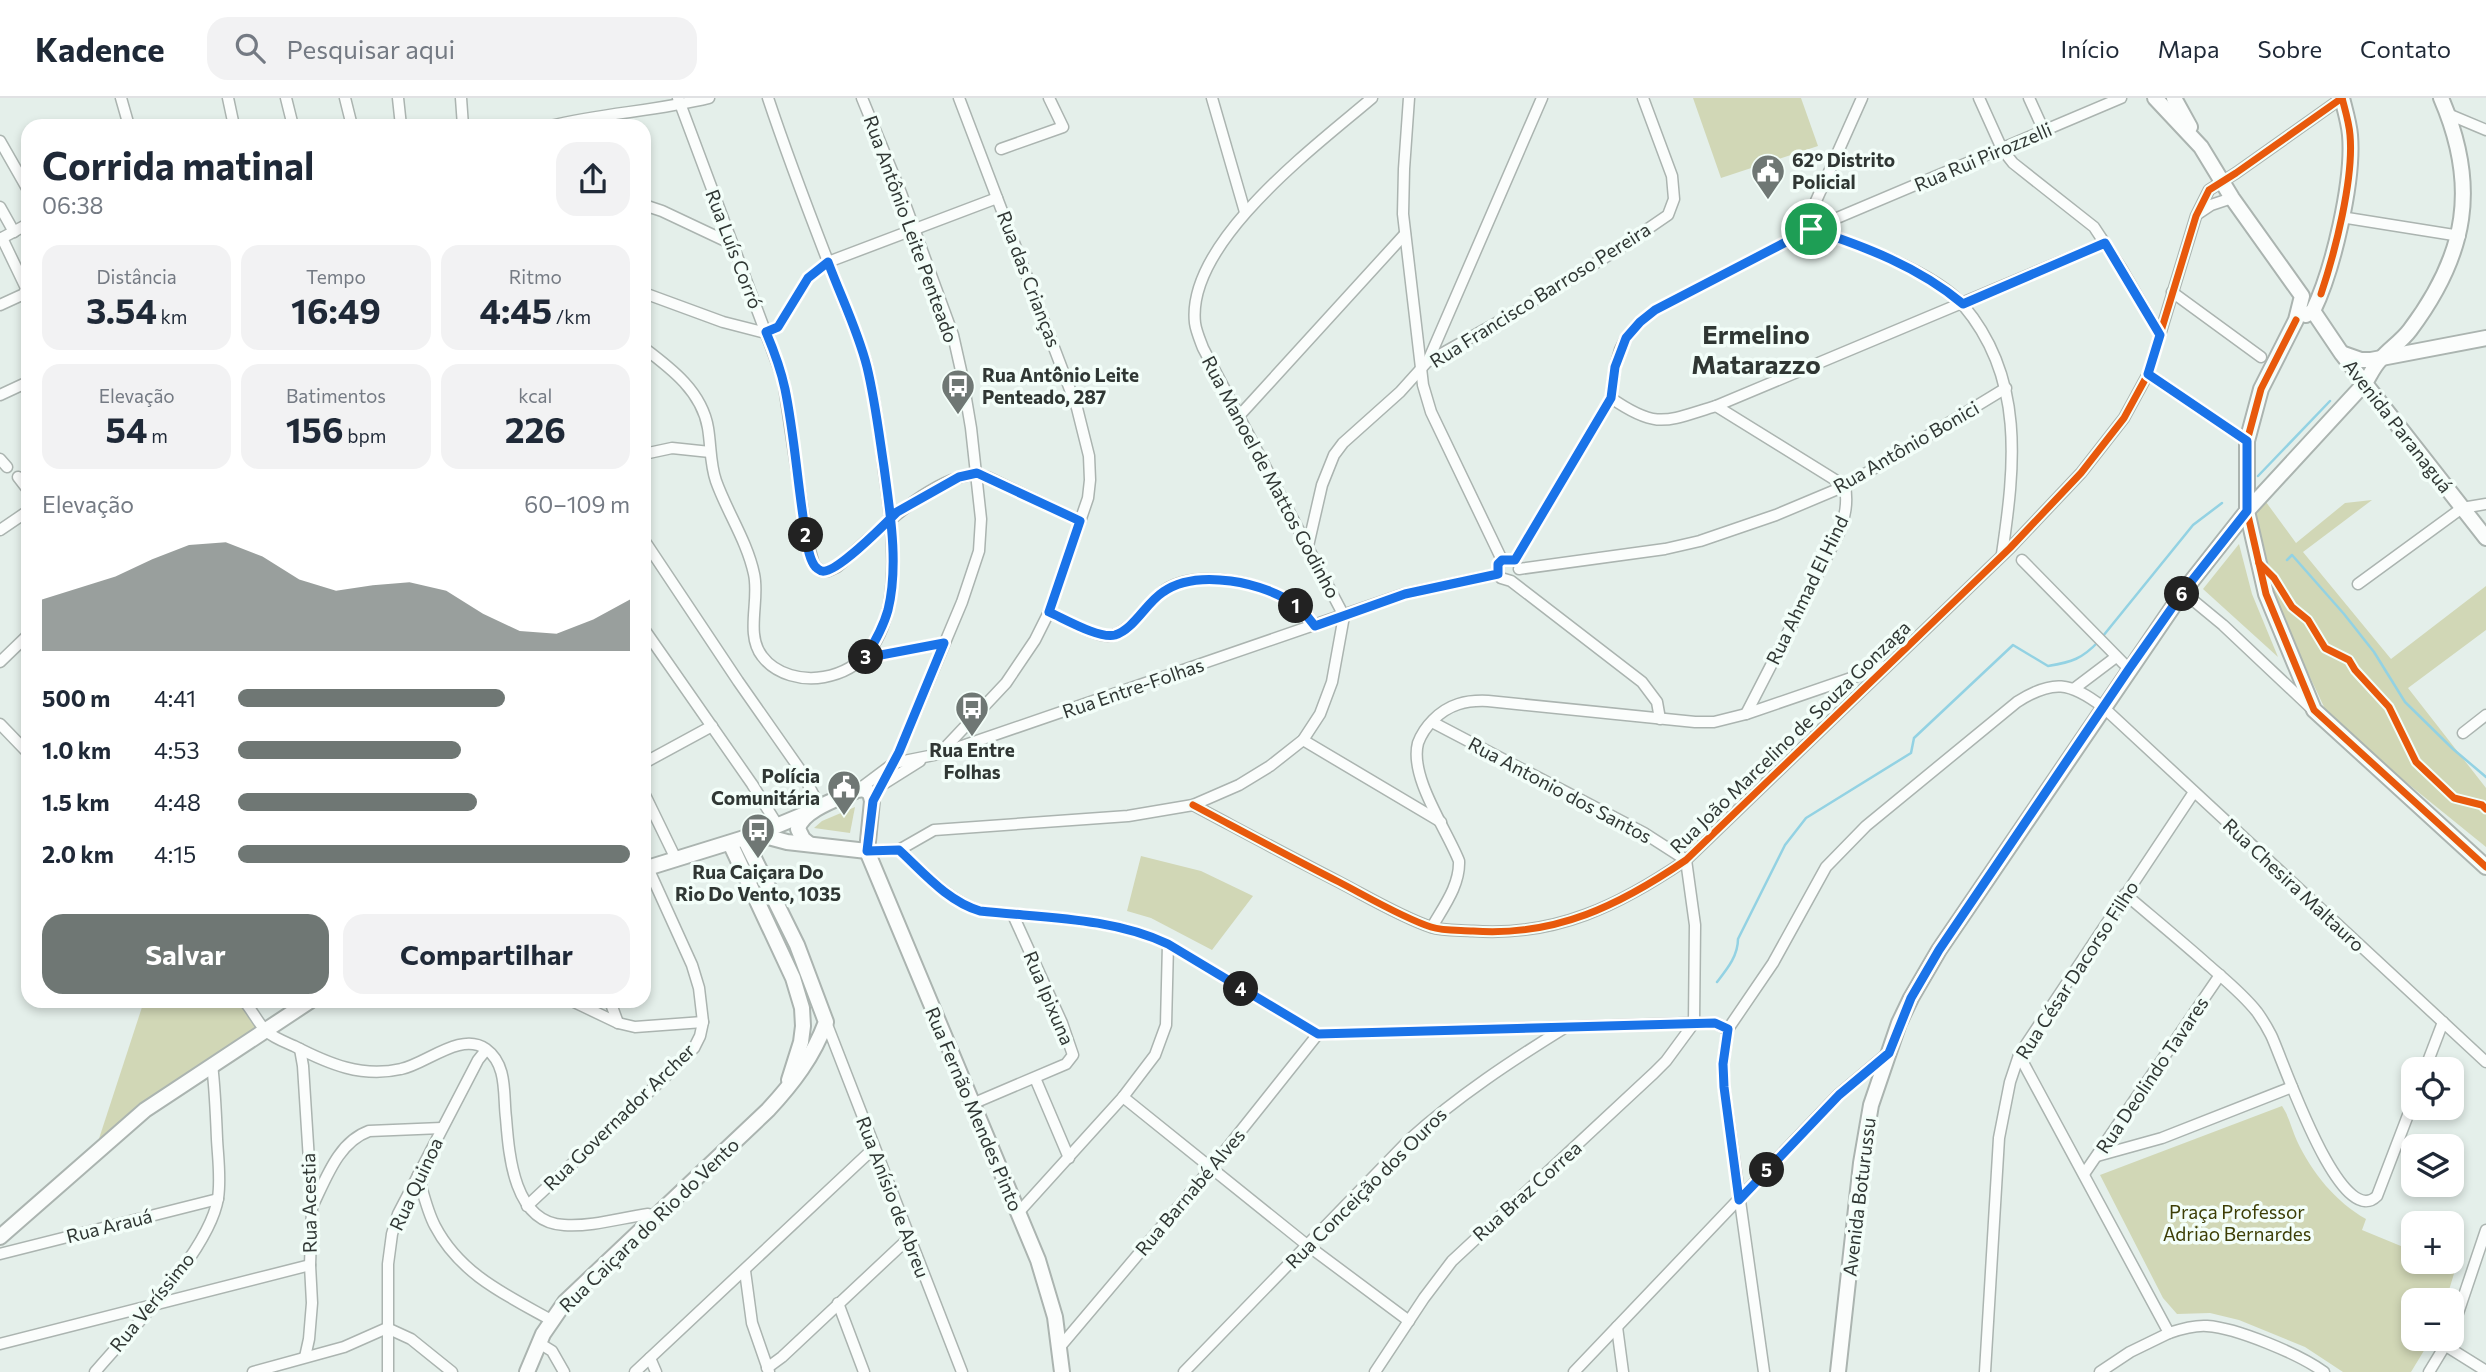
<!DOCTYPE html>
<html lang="pt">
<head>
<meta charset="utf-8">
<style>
  body { margin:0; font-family:Commissioner,sans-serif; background:#f2f2f3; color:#1f2937; height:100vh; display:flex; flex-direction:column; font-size:26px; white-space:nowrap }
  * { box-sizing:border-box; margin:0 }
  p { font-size:23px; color:#747a83 }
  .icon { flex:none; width:38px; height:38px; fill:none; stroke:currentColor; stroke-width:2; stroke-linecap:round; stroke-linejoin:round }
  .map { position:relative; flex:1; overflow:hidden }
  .sheet { position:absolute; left:21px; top:21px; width:630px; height:889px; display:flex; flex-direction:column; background:#fff; border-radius:21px; box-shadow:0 4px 10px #0003 }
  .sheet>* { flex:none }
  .tools { position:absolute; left:2401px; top:959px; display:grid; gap:14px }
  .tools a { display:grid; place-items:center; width:63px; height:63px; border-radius:14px; background:#fff; box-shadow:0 4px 10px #0003; font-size:35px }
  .pin { position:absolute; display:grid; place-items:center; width:60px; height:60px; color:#fff; margin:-30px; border:4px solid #fff; border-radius:50%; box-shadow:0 2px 7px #0007 }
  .km { position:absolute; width:35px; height:35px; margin:-18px; border-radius:50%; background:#222; color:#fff; font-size:19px; line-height:35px; text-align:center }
  .round { display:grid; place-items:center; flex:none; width:74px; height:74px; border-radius:21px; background:#f2f2f3 }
  .summary { display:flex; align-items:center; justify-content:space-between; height:119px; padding:0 21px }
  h1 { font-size:38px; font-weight:700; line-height:52px }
  .figures { display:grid; grid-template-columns:repeat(3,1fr); gap:10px; height:119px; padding:7px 21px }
  .figures div { display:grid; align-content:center; border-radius:18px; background:#f2f2f3; text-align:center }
  .figures b { font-size:35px; font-weight:700 }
  .figures small { font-size:19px; font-weight:400 }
  .figures p { font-size:19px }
  .chart { height:196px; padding:14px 21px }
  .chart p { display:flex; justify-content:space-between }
  .chart svg { width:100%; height:126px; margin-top:7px; fill:#6f7774; opacity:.7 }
  .primary-button { display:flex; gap:14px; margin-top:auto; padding:14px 21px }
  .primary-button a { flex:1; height:80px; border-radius:21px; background:#6f7774; color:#fff; font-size:28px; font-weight:700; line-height:80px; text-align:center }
  .primary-button a+a { background:#f2f2f3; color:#1f2937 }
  ul { padding:0 21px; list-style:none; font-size:23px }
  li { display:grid; grid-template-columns:112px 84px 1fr; align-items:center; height:52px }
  li i { height:18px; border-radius:9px; background:#6f7774 }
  header { display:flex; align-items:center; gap:42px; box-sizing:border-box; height:98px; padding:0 35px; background:#fff; border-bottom:2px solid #e0e1e3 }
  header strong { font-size:33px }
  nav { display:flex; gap:38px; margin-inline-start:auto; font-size:24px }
  .search { width:490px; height:63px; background:#f2f2f3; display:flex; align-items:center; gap:18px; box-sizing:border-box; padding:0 24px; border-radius:21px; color:#747a83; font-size:26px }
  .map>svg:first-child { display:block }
</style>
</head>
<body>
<header>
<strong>Kadence</strong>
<div class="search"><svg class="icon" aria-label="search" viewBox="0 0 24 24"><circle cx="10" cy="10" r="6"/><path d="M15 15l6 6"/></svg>Pesquisar aqui</div>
<nav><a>Início</a><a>Mapa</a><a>Sobre</a><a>Contato</a></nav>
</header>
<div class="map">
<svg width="2486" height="1274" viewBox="0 0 2486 1274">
  <rect width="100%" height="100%" fill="#e4efea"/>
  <g fill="#d1d7b6">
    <path d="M1693,0H1801L1818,48L1721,80Z"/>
    <path d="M2372,402L2303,454L2391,561L2486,488V532L2408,590L2486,690V749L2349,638L2325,611L2309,577L2297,559L2265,469L2255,416L2266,404L2296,445L2345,405Z"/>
    <path d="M2239,446L2252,496L2278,559L2203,491Z"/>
    <path d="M855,709L850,735L814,730L822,723Z"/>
    <path d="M1141,758L1201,773L1253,798L1212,852L1151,820L1127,813Z"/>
    <path d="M144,903H240L266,933L94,1056Z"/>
    <path d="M2282,1008C2289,1018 2292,1032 2297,1043C2312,1075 2336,1104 2366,1121L2362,1132L2413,1153V1164H2442L2456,1169L2446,1202H2413V1241H2431L2411,1274H2343L2305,1249L2239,1222L2210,1215L2177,1216L2163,1200L2100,1077Z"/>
  </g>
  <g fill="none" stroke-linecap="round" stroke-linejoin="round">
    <g stroke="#93d2e3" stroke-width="2.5">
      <path d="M2258,378L2330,303"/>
      <path d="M2287,462L2292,457L2344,516L2374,554L2405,604L2453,651L2486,679"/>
      <path d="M2103,538L2193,427L2222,405"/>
      <path d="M1717,884C1727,871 1738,858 1738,841L1785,747L1806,720L1911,655L1914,640L2013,547L2048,568C2072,564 2082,561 2099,543"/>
    </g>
    <g stroke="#abb4b0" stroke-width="13">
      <g id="street">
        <path d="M121,0L129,28"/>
        <path d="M228,0L234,28"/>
        <path d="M286,0L293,28"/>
        <path d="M345,0L352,28"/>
        <path d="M398,0L401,28"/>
        <path d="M461,0L463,28"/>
        <path d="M678,0L783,281L807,441L814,467L821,473H828L837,469C868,443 944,363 987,379L1080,423"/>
        <path d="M862,0L901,95L953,237L962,277L971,330L981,421L979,453L962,504L899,654L872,703"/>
        <path d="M1212,0L1245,114"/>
        <path d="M1409,0L1404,71L1403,116L1423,287L1431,314L1502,462"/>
        <path d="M1862,0L1816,103L1811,131C1852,144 1935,174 1963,207C2025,280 2015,368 2002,456"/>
        <path d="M1979,0L2002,51L2013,65L2094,129L2121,170L2160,237"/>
        <path d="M2029,0L2044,33"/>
        <path d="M2448,16L2486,32"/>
        <path d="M550,28C603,15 657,13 709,0"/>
        <path d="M0,43L28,92"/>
        <path d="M1001,51L1063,29L1049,0"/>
        <path d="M644,107L662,113L732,146"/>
        <path d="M0,109L14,134"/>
        <path d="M2199,115L2211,107L2232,100"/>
        <path d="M2341,119L2460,138"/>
        <path d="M0,141L28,126"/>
        <path d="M2172,194L2261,259"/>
        <path d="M644,195L723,224L766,235L778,229L808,180L828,164L997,100"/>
        <path d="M0,207L24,196L26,190L2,140"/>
        <path d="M644,250C672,271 702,294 708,330C711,348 710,366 716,383C727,414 747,443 754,476C760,502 745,536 762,558C776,577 803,583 824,579C913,563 893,437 884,373C880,338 875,303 867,268C859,238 845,209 834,179C811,120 788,60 768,0"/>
        <path d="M1428,263L1542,0"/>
        <path d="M2148,276L2247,343"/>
        <path d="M0,297L28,284"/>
        <path d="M1611,300C1657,332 1666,323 1716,308L2105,145"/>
        <path d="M1716,308L1845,388C1848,406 1845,418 1839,435L1746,616"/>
        <path d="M1239,318L1405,136"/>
        <path d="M644,356L672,350L710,354"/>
        <path d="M0,361L7,369"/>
        <path d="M18,379L28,392"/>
        <path d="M0,432L28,413"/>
        <path d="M644,442L738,583L801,673L820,709"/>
        <path d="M1308,448L1322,387L1334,357L1343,345L1400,294L1427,264L1500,223L1614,154L1668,117L1674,101L1672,78L1643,0"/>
        <path d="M1515,462L1611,300L1615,269L1620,252L1626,240L1640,224L1655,212L1811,131L2121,0"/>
        <path d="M2022,462L2129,571"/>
        <path d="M1519,471L1665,451L1700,443L1776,417L1845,388L2006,290"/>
        <path d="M2358,486L2462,410L2486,406"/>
        <path d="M2183,494L2223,527L2310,609"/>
        <path d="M1049,514C1064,520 1093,538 1108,538C1129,538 1148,503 1165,492C1199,470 1267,485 1297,508C1304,514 1309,521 1315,528"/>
        <path d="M644,531L752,686L778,728"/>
        <path d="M865,560L944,545"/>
        <path d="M0,564L28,537"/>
        <path d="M2075,590L2116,559"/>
        <path d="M1432,624L1644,735L1686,762"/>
        <path d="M0,626L28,655"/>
        <path d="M2463,635L2486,617"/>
        <path d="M1303,642L1441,724"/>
        <path d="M942,653L1006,585L1035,542L1049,514L1088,400L1090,382L1089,358L1077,310L959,0"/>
        <path d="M644,665L712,628"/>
        <path d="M885,685L920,663"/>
        <path d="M858,692L894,665L939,656L1404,496L1498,476L1501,480L1511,483L1642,584L1657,604L1660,621"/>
        <path d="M644,695L676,761"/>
        <path d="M1193,707C1242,733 1290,759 1339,784C1366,798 1403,820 1431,829C1443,833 1460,832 1473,833C1556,839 1620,807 1686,762L2010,450L2081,375L2124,320L2148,276L2196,118L2209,92L2236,75L2342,0"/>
        <path d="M899,752C924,775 947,802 980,813C1043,820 1111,819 1168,846L1318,936L1694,925H1715L1728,931"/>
        <path d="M867,753L899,752L934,732L1128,718L1193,707L1239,687L1270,668L1303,642L1320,616L1332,584L1344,518L1203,250C1200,242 1196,233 1195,225C1186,144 1317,47 1372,0"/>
        <path d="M2125,796C2152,819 2180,842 2207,866C2224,881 2243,896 2257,914C2262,921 2267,929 2271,937C2282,959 2340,1135 2377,1098L2413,1004"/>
        <path d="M1432,829C1444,808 1460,787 1459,763C1447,732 1409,679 1418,645C1421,637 1427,628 1433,622C1449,606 1466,602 1488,603L1695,624H1714L1746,616L1886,568"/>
        <path d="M244,903C252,912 258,925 266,933C274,940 285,944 294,948C329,966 362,980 401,971C426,966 461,933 486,951C508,967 503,997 506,1020C509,1058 514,1125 564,1127C591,1129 621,1120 648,1116L655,1118"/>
        <path d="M572,903L618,925L635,929L703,924"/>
        <path d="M610,903L618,925"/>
        <path d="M826,924L962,1274"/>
        <path d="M1728,931L1773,865L1826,769L1866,728L2017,604C2053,581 2070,584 2103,609L2486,964"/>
        <path d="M1728,931L1723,966L1724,989L1764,1274"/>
        <path d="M300,951L303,968L312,1110L310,1167L312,1205L309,1241L305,1259"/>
        <path d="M2019,957L2169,1235C2181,1231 2194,1227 2207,1228C2237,1230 2299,1256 2324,1274"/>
        <path d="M2425,971L2443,924"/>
        <path d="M1035,980L1069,1060"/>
        <path d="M1123,999L1307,1147L1409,1223"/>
        <path d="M972,1006L1066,966L1073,957L1062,925L1013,817"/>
        <path d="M2097,1058L2162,1040L2292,989"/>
        <path d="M2084,1076L2220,877"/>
        <path d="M418,1077C423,1094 427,1113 435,1128C460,1176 506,1197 551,1222"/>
        <path d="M527,1108L667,977L694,950L700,938L703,924L699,890L692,867L648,770"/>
        <path d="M312,1109C326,1081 338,1044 369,1033L442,1030"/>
        <path d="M1018,1115L1123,999L1155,957L1166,927L1168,846"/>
        <path d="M0,1156L218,1101"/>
        <path d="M745,1173L752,1225L769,1274"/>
        <path d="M838,1205L864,1274"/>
        <path d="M1617,1229L1623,1274"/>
        <path d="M2452,1233L2486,1132"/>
        <path d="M539,1245L552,1253L564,1274"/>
        <path d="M0,1246L310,1167"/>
        <path d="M2446,1248L2486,1273"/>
        <path d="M1059,1250L1212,1069L1318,936"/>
        <path d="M650,1260L656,1274"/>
        <path d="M767,1270L782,1259L909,1140"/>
        <path d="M95,1274C130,1233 210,1152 218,1100C221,1081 218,1060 217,1041C216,1016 215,991 212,966"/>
        <path d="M253,1274L344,1249L387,1230L411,1241L452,1274"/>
        <path d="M388,1274V1166L392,1136L398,1116L478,962L486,952"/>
        <path d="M635,1274L874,1050"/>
        <path d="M1184,1274L1410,1041C1458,998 1511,963 1566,929"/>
        <path d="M1375,1274L1424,1200L1452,1163L1654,975L1666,963L1694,925L1695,827L1686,762"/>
        <path d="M1574,1274L1838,997L1888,955"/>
        <path d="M1985,1274L1999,1040L2010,984L2019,957L2194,694"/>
        <path d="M2100,1274L2130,1254L2169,1235"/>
        <path d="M2429,1274L2449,1241"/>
      </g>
    </g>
    <g stroke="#abb4b0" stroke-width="18">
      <g id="secondary">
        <path d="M2155,0L2201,49L2232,100L2302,198L2296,222L2261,291L2247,343V413L2266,496L2314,612L2486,769"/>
        <path d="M2174,0L2190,29"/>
        <path d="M2313,213L2342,256L2486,440"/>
        <path d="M2306,217L2313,213C2333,172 2354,83 2350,37C2349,25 2345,12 2342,0"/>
        <path d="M2344,256L2361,262H2371L2486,240"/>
        <path d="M757,736L787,744L867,753"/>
        <path d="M730,745L793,880L802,910L803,928L801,944L789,982"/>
        <path d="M809,746L803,741L798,731C802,712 840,700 857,692L863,691L870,695L872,703L867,753L1038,1162L1055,1219L1062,1274"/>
        <path d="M644,771L757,736L805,716"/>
        <path d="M0,1139L145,1012L310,903"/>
        <path d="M527,1274L543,1236L565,1204L768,1012C793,985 813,959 826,924L797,847L744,740"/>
        <path d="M1838,1274L1861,1065L1871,1007L1899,925L1911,900L1939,852L2183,494L2247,413L2365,285C2370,277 2374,268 2380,262C2389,251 2401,244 2410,232C2467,156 2479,88 2441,0"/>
      </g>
    </g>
    <use href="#street" stroke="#fbfdfc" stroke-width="10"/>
    <use href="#secondary" stroke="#fbfdfc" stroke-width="14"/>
    <g stroke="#f3fef9" stroke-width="11">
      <g id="cycleway">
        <path d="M2321,196C2335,154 2354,81 2350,37C2349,24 2345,12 2342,0"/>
        <path d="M2296,222L2261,291L2247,343V413L2266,496L2314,612L2486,769"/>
        <path d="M2259,465L2274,480L2292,509L2308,522L2325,550L2349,562L2355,572L2389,609L2416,664L2454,700L2482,707L2486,711"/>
        <path d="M1193,707C1242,733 1290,759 1339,784C1366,798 1403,820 1431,829C1443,833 1460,832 1473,833C1556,839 1620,807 1686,762L2010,450L2081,375L2124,320L2148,276L2196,118L2209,92L2236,75L2342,0"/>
      </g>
    </g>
    <use href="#cycleway" stroke="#e8590c" stroke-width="7"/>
  </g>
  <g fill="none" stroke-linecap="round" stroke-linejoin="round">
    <g stroke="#fff" stroke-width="14">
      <path id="route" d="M1811,131L1655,212L1640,224L1626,240L1615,269L1611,300L1515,462H1502L1498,466V476L1405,496L1315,528C1309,521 1304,513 1297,508C1265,484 1197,470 1163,494C1146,505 1134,531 1115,537C1099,541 1065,521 1049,514L1080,423L977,375L959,379L897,414C886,425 835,477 822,473C820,473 815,469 814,467C807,456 806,437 804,425C797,380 794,335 785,291C781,272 774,253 766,234L778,229L808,180L828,164C841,199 858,233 867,269C875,302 879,336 884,369C890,414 899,467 888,512C883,530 875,544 865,560L944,545L899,654L873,703L867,753L899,752C924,775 947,803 980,813C1043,820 1111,819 1168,846L1318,936L1715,925L1728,931L1723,966L1724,989L1739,1102L1839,997L1889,955L1911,900L1939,852L2129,571L2183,494L2247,413V343L2148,276L2160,237L2105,145L1963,206C1919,169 1864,148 1811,131"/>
    </g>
    <use href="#route" stroke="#1a73e8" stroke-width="9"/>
  </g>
  <defs>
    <g id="civic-pin" transform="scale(1.75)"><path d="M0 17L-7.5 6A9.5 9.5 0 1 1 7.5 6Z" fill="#6f7774" stroke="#f3fef9"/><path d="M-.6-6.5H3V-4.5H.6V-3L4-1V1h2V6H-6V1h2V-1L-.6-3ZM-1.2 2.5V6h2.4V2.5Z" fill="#fff"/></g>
    <g id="bus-pin" transform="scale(1.75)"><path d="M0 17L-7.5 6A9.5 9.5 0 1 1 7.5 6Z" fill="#6f7774" stroke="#f3fef9"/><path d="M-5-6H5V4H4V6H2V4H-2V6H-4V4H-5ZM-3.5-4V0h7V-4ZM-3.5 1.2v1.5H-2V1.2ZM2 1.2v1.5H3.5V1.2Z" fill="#fff"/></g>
  </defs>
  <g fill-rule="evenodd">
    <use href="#civic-pin" x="1768" y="73"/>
    <use href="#bus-pin" x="958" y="288"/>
    <use href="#bus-pin" x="972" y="610"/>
    <use href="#civic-pin" x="844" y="689"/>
    <use href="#bus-pin" x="758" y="732"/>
  </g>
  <g text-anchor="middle" stroke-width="7" stroke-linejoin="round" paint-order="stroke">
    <g font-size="19" fill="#303734" stroke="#f3fef9">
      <text transform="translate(1983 59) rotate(-23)" y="7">Rua Rui Pirozzelli</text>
      <text transform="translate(911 131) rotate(70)" y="7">Rua Antônio Leite Penteado</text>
      <text transform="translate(734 151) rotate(69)" y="7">Rua Luís Corró</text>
      <text transform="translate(1029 181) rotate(69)" y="7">Rua das Crianças</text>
      <text transform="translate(1540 197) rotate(-32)" y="7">Rua Francisco Barroso Pereira</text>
      <text transform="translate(2398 328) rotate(52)" y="7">Avenida Paranaguá</text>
      <text transform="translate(1906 349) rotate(-30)" y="7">Rua Antônio Bonici</text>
      <text transform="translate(1271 379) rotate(62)" y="7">Rua Manoel de Mattos Godinho</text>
      <text transform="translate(1807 492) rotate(-64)" y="7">Rua Ahmad El Hind</text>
      <text transform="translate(1133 590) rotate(-19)" y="7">Rua Entre-Folhas</text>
      <text transform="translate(1790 639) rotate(-44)" y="7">Rua João Marcelino de Souza Gonzaga</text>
      <text transform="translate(1560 692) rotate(28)" y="7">Rua Antonio dos Santos</text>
      <text transform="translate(2294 787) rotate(43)" y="7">Rua Chesira Maltauro</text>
      <text transform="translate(2077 872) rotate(-57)" y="7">Rua César Dacorso Filho</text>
      <text transform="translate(1049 900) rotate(67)" y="7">Rua Ipixuna</text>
      <text transform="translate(2152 977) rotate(-56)" y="7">Rua Deolindo Tavares</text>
      <text transform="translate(974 1011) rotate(67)" y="7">Rua Fernão Mendes Pinto</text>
      <text transform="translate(619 1019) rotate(-44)" y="7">Rua Governador Archer</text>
      <text transform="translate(416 1086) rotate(-65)" y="7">Rua Quinoa</text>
      <text transform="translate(1366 1090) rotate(-45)" y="7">Rua Conceição dos Ouros</text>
      <text transform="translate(1527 1093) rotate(-42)" y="7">Rua Braz Correa</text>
      <text transform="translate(1190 1094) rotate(-50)" y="7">Rua Barnabé Alves</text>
      <text transform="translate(893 1099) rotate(69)" y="7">Rua Anísio de Abreu</text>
      <text transform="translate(1859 1099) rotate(-83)" y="7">Avenida Boturussu</text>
      <text transform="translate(309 1105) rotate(-91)" y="7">Rua Acestia</text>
      <text transform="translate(649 1127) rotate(-44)" y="7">Rua Caiçara do Rio do Vento</text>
      <text transform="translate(109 1128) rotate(-14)" y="7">Rua Arauá</text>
      <text transform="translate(152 1204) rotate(-51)" y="7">Rua Veríssimo</text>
    </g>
    <g font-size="19" font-weight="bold" fill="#303734" stroke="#f3fef9" text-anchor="start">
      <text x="1792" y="69">62º Distrito<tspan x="1792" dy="22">Policial</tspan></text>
      <text x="982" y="284">Rua Antônio Leite<tspan x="982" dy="22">Penteado, 287</tspan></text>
      <text x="972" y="659" text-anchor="middle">Rua Entre<tspan x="972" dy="22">Folhas</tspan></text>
      <text x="820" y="685" text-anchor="end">Polícia<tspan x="820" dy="22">Comunitária</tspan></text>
      <text x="758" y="781" text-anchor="middle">Rua Caiçara Do<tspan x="758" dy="22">Rio Do Vento, 1035</tspan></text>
    </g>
    <g font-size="19" fill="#3d3e06" stroke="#f3fef9">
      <text x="2237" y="1121">Praça Professor<tspan x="2237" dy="22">Adriao Bernardes</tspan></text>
    </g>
    <g font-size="26" font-weight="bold" fill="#303734" stroke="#f3fef9">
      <text x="1756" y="246">Ermelino<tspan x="1756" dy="30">Matarazzo</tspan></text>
    </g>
  </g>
</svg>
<div class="tools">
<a><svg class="icon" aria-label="locate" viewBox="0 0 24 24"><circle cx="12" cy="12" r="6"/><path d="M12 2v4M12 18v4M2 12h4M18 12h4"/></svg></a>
<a><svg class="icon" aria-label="layers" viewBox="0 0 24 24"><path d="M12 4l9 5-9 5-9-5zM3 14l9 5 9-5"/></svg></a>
<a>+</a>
<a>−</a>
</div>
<div class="pin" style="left:1811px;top:131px;background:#1e9e55"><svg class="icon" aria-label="arrive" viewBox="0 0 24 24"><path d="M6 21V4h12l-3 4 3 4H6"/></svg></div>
<b class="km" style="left:1296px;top:508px">1</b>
<b class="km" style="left:806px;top:437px">2</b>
<b class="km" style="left:866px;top:559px">3</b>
<b class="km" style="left:1241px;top:891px">4</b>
<b class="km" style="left:1767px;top:1072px">5</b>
<b class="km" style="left:2182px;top:496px">6</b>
<section class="sheet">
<div class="summary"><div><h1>Corrida matinal</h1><p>06:38</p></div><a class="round"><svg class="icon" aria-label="share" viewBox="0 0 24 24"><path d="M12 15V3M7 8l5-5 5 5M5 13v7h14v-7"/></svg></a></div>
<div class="figures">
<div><p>Distância</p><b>3.54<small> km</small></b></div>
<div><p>Tempo</p><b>16:49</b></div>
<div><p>Ritmo</p><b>4:45<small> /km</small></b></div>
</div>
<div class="figures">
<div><p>Elevação</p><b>54<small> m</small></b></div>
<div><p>Batimentos</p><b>156<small> bpm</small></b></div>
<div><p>kcal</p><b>226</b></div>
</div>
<div class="chart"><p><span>Elevação</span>60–109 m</p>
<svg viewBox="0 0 160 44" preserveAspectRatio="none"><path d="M0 44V26L10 22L20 18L30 12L40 7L50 6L60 11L70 19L80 23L90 21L100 20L110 23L120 31L130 37L140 38L150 33L160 26V44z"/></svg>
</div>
<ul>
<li><b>500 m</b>4:41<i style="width:68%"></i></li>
<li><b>1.0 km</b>4:53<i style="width:57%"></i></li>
<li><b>1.5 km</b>4:48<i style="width:61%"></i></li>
<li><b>2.0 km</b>4:15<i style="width:100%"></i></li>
</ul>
<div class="primary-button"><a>Salvar</a><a>Compartilhar</a></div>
</section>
</div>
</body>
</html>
